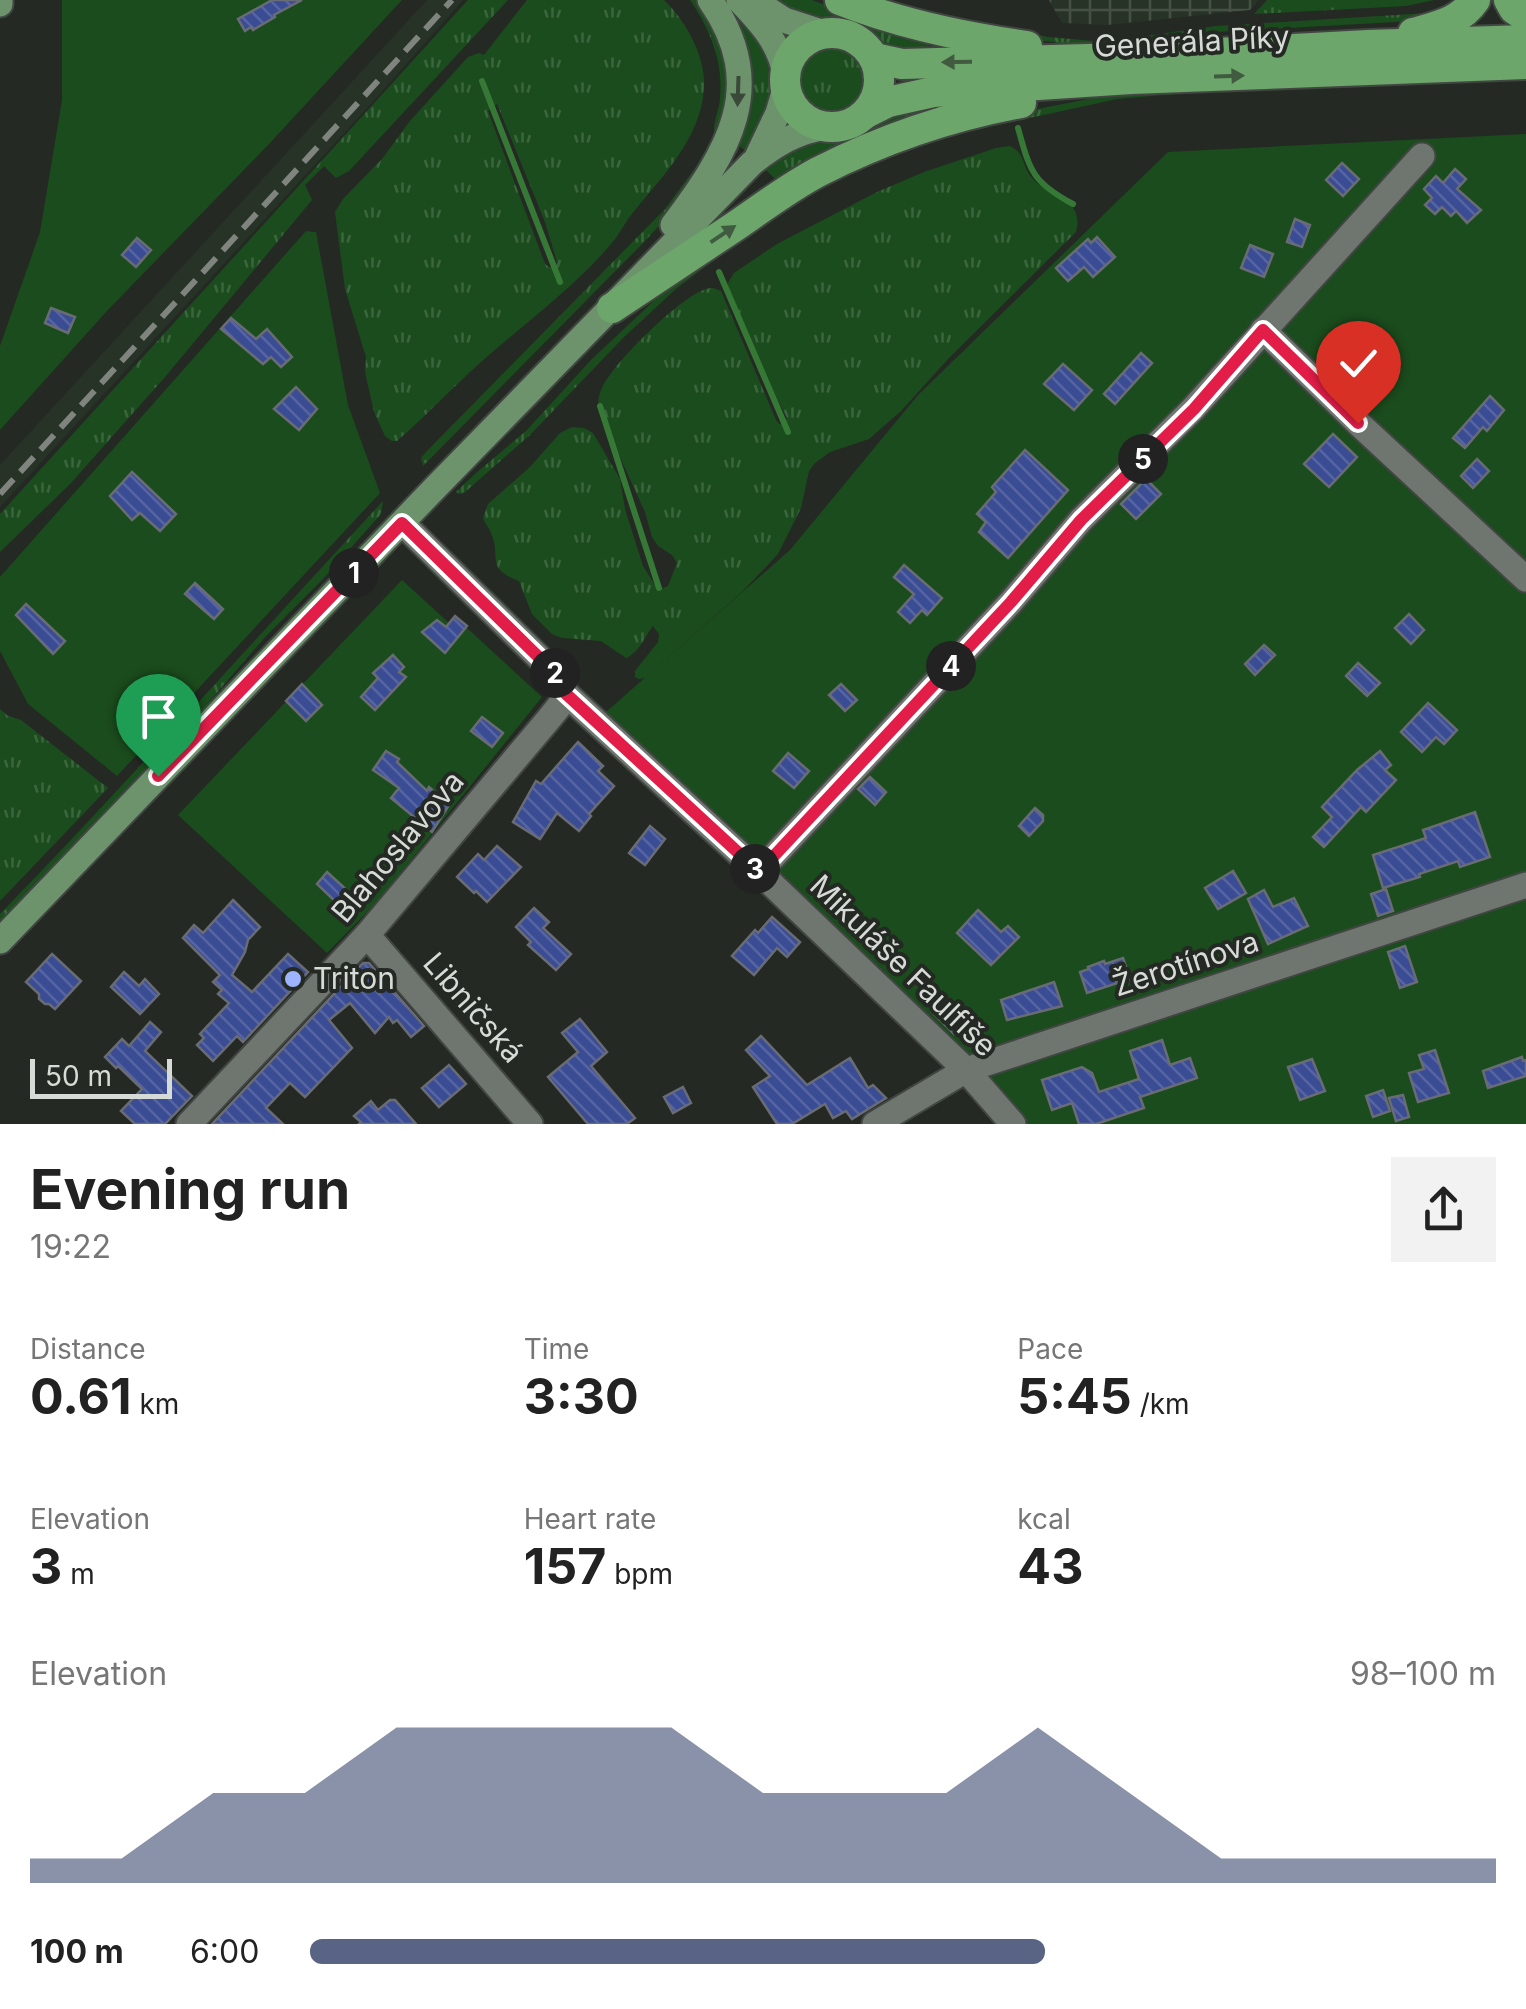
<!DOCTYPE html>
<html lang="en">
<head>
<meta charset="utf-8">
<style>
  body { margin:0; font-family:Inter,sans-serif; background:#f2f2f2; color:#222; height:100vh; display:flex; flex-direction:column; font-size:38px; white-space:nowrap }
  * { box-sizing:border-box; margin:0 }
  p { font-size:32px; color:#767676 }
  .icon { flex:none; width:55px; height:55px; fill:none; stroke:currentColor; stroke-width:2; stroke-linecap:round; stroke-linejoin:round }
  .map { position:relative; height:1124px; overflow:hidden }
  .details { display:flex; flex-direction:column; background:#fff; flex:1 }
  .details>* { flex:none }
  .scale { position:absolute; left:30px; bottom:25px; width:142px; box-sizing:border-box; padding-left:10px; border:5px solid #d7dbd7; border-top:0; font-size:28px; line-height:35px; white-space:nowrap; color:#d7dbd7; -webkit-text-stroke:8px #242923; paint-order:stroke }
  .pin { position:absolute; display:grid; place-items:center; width:85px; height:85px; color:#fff; margin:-102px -42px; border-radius:50% 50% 50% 0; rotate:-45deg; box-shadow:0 0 10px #0007 }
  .pin .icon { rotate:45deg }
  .km { position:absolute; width:50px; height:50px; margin:-25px; border-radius:50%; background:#222; color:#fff; font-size:28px; line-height:50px; text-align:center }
  .round { display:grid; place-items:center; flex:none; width:105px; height:105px; border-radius:0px; background:#f2f2f2 }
  .headline { display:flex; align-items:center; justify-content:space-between; height:170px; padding:0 30px }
  h1 { font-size:55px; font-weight:700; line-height:75px }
  .stats { display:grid; grid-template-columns:repeat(3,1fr); gap:15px; height:170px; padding:10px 30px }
  .stats div { display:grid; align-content:center }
  .stats b { font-size:50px; font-weight:700 }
  .stats small { font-size:28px; font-weight:400 }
  .stats p { font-size:28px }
  .chart { height:280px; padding:20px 30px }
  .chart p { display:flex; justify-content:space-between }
  .chart svg { width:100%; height:180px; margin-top:10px; fill:#596485; opacity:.7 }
  ul { padding:0 30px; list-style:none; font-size:32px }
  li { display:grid; grid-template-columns:160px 120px 1fr; align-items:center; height:75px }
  li i { height:25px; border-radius:12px; background:#596485 }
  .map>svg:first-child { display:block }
</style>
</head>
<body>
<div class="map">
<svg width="1526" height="1124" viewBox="0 0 1526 1124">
  <defs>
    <pattern id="industrial-grid" width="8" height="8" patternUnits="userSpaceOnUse" patternTransform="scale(2.5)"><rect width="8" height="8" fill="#283328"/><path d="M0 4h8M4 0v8" fill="none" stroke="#465046"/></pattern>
    <pattern id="grass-tufts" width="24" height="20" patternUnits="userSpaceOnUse" patternTransform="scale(2.5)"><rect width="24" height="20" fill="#1b4c1d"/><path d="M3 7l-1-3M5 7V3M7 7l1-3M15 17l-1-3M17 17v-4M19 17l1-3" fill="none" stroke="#3b653d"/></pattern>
    <pattern id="building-back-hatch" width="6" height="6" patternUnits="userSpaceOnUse" patternTransform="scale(2.5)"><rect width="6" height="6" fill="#3a4c94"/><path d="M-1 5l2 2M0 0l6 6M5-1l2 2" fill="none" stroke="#5665a2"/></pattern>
  </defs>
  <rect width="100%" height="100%" fill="#242923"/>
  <path fill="#283328" d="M427,0H463L371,104L0,507V465Z"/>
  <path fill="url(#industrial-grid)" d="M1049,0H1259L1250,10L1107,25L1062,23Z"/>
  <g fill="url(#grass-tufts)" fill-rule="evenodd">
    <path d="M468,0H508L349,171L336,178L324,166L305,185L312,200L165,377L71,483L0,552V514Z"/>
    <path d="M527,0H664C686,21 706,57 704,88C701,141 658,180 628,219C624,225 620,232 616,238C578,285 526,322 481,362C452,388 426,416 397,441H392L385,436L374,412L365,372L366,357L345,289L335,212L343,199L382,159L410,121L468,57L479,53L484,55ZM497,104L545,222L557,262L555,267H549L545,264L488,111Z"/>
    <path d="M690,0H700L724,50L728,94L718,134L714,131C714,119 719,110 720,99C724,63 710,29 690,0Z"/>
    <path d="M768,0H812L876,24L930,39L928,53L880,48L860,33L847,27L818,23Z"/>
    <path d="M1267,0H1434L1406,6L1254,14Z"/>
    <path d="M723,2C781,49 787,87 746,151L737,144Z"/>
    <path d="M1445,8L1430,20L1216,32L1146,43L1076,45L1004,36L953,18L1048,37L1095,41L1137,37L1216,26L1428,13Z"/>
    <circle cx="831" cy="81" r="32"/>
    <path d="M1417,83L1198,92L1117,99L948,136L987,119L1114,94Z"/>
    <path d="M928,102L931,114L779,183L763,167L814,138H845L855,134L870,122Z"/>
    <path d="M712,142L716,144L671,213L644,242L423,466L421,458L426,452L664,210L696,167L709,144Z"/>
    <path d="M1009,146C1025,151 1022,167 1032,178C1049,198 1085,197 1076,232L948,359L901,411L869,439L830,452L815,463L809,471L801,508L778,554L743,591L645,678L639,679L635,677V671L658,642L659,634L653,626C645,636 639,653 626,658L601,641L562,638L552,634L532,614L519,581C484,568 502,557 491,533C489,528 485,523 483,518L488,504L530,467L560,433L572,427L584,428L593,433L620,479L625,509L643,566L658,590L668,586L677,563L672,555L658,546L652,537L645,512L599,411C598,402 598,396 602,388C613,363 680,297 706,289C714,287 713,288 721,291L776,420L779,424L784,423L787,418L751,350L728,294V283L734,273L777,244L877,192L924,172L996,148Z"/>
    <path d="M782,204L785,211L754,230L677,288L624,337L530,435L464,493L459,494L456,492L476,473L526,431L591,360L678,278Z"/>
    <path d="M383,501L381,514L323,579L266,636L179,737L0,925V914C131,779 255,639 383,501Z"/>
    <path d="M0,709L8,716L21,720L108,788L0,901Z"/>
  </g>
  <g fill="#1b4c1d">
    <path d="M62,0H402L270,143L106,312L0,430V346L40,232L62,100Z"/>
    <path d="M1526,134V1124H1005L606,712L790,550L918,395L1168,152Z"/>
    <path d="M306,231L316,232L348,405L380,493L117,776L28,704L0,651V577Z"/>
    <path d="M402,580L449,623L455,617L542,697L377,902L327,953L178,815Z"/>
  </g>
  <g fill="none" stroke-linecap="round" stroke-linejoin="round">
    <g stroke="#367937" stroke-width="6">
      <path d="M482,81L560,282"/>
      <path d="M1018,128C1030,171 1032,182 1073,204"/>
      <path d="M719,272L788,432"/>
      <path d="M600,406L659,588"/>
    </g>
  </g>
  <g fill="url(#building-back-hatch)" stroke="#696c75" stroke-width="2.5">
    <path d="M272,0H302L274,15L275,17L253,30L251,27L245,31L238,19Z"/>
    <path d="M1342,163L1359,179L1343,196L1326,180Z"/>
    <path d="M1455,169L1466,179L1457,189L1481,210L1467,223L1456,211L1451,216L1442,207L1435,214L1425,205L1432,198L1424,189L1436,176L1443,183Z"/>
    <path d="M1295,219L1310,225L1302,247L1287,242Z"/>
    <path d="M1097,237L1115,257L1093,277L1084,267L1068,281L1056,268L1088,239L1091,243Z"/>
    <path d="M137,238L151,250L136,267L122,255Z"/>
    <path d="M1250,245L1273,254L1264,277L1241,268Z"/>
    <path d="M51,308L75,317L68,333L45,323Z"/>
    <path d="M231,318L256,339L267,329L292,357L281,367L271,357L263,364L221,329Z"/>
    <path d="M1141,353L1152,363L1115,404L1104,394Z"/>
    <path d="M1063,364L1092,390L1074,410L1044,384Z"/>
    <path d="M296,387L317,409L299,430L274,409Z"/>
    <path d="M1490,396L1504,410L1487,431L1483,427L1465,448L1453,438Z"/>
    <path d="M1333,434L1357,457L1329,487L1304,464Z"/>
    <path d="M1025,450L1068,490L1008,558L979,532L986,522L977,514L996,492L992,487Z"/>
    <path d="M1477,459L1489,471L1473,488L1461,476Z"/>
    <path d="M132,472L176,514L160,531L140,513L132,520L110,496Z"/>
    <path d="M1146,479L1161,494L1136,519L1121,504Z"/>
    <path d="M904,565L942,598L927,615L922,610L910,623L898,612L914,594L894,577Z"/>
    <path d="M195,583L223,609L214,619L185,594Z"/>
    <path d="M26,604L65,641L53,654L16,615Z"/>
    <path d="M1409,614L1424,630L1411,644L1395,628Z"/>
    <path d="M455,616L467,626L445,653L422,632L437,620L446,627Z"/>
    <path d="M1264,645L1275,655L1255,675L1245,664Z"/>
    <path d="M393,655L404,667L399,672L406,677L375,710L361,697L378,678L373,673Z"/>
    <path d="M1358,663L1380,683L1367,696L1346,676Z"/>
    <path d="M302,684L322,705L306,721L286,701Z"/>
    <path d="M841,684L857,700L845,711L829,695Z"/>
    <path d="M1428,703L1457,730L1444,744L1436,737L1422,752L1401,732Z"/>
    <path d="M482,717L503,733L492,747L471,731Z"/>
    <path d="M578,742L603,766L598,771L614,786L589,814L591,816L579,831L557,813L540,839L513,822L536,781L541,784Z"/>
    <path d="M386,751L399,759L397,762L427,791L429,787L449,805L432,832L391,798L399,788L373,770Z"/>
    <path d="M1380,751L1391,765L1385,770L1396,780L1366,812L1361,807L1324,847L1313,837L1332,817L1322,807L1357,770Z"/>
    <path d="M788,753L809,771L794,788L773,771Z"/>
    <path d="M870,777L886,792L875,805L858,789Z"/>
    <path d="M1035,808L1043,815V821L1029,836L1019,826Z"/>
    <path d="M1475,812L1490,857L1460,867L1458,861L1419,874L1420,877L1383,888L1373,855L1426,838L1423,830Z"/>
    <path d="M650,826L665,839L645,865L629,853Z"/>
    <path d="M497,846L521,867L487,902L476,891L474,893L457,877L478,854L484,860Z"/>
    <path d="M1233,871L1246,893L1218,909L1205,888Z"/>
    <path d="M327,872L350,893L339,905L317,884Z"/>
    <path d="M1386,889L1393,911L1378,916L1371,894Z"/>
    <path d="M1264,890L1273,907L1294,898L1308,926L1268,944L1248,899Z"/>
    <path d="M233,900L260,927L248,940L245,952L232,975L252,992L288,954L308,972L243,1042L237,1036L213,1061L197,1045L204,1038L200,1034L229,1003L218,994L222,990L213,982L220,975L183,938L194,925L203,933Z"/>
    <path d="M534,908L549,922L543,928L571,954L556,970L528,945L531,942L516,927Z"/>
    <path d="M978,910L1001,932L1008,926L1019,937L991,965L957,933Z"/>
    <path d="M772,917L800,942L787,957L777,948L754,975L732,956L755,930L758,933Z"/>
    <path d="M1405,946L1417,982L1400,988L1388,952Z"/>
    <path d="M52,954L81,981L55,1009L49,1004H45L39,999V994L26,982Z"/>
    <path d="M1123,958L1130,979L1087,993L1080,972L1089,969L1088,967L1104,961L1105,964Z"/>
    <path d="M363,963H369L424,1026L411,1037L397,1020L393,1023L389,1017L375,1033L350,1003L329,1020L352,1048L305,1097L290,1083L266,1108L283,1124H212Z"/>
    <path d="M124,972L139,986L145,979L159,994L140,1014L111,987Z"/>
    <path d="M1054,982L1062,1006L1007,1020L1001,1000Z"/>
    <path d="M944,1000L966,1022L954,1034L932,1012Z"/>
    <path d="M580,1019L607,1052L591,1066L635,1118L627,1124H588L548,1077L578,1052L562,1033Z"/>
    <path d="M150,1022L161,1032L145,1051L192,1096L165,1124H135L121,1111L142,1089L118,1066L116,1068L105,1057L122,1039L129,1046Z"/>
    <path d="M761,1036L807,1085L850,1058L868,1088L873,1085L886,1098L852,1119L846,1111L833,1118L825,1104L792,1124H777L753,1087L770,1076L746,1050Z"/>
    <path d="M1162,1040L1170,1065L1190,1058L1197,1078L1140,1097L1144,1108L1096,1124H1079L1072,1103L1052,1110L1042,1080L1082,1067L1092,1073L1099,1092L1139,1079L1130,1051Z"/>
    <path d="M1435,1050L1449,1093L1418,1102L1409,1073L1424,1069L1419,1055Z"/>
    <path d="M1522,1057L1523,1061L1526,1060V1076L1488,1088L1483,1071Z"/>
    <path d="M1312,1059L1325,1091L1300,1100L1288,1067Z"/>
    <path d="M449,1065L466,1084L439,1107L422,1088Z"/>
    <path d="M683,1087L691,1103L673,1113L664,1097Z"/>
    <path d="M1383,1090L1390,1111L1373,1117L1366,1096Z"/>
    <path d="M1403,1095L1409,1117L1396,1121L1389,1098Z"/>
    <path d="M390,1100H395L416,1124H359L361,1122L354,1116L371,1101L378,1110Z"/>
  </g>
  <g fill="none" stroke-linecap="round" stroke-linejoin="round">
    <g stroke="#424642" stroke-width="29">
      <g id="minor">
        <path d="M1263,330L1358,423L1526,579"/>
        <path d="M402,523L562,680L564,692L756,869L966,1070L1013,1124"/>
        <path d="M756,869L773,857L1011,602L1081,520L1193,409L1422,156"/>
        <path d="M367,935L530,1124"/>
        <path d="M189,1124L367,935L548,720L561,704L564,692"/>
        <path d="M875,1124L966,1070L1526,885"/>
      </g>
    </g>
    <g stroke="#424642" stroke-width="29">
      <g id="major">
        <path d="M739,0C761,23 779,42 785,74"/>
        <path d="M754,0L784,20L824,33"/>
        <path d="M0,4V0"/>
        <path d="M758,155L778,113L785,89"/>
        <path d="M673,225C728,152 770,86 710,0"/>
        <path d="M0,941L433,490L752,163C775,145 797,131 826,127"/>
      </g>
    </g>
    <g stroke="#424642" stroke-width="34">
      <g id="highway">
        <path d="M840,0C900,24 963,37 1027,46"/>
        <path d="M1509,0L1514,9L1526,17"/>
        <circle cx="832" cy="80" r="47"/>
        <path d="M1413,33C1437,26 1460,22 1475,0"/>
        <path d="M874,58L902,64L1124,58L1368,45L1526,40"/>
        <path d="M866,113L888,102L933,92L1131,79L1526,64"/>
        <path d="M612,308C653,281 694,254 734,227C762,208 788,188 818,172C883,139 950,116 1021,103"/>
      </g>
    </g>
    <use href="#minor" stroke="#6f766f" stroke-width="25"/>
    <use href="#major" stroke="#6d936d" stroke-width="25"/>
    <use href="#highway" stroke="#6ca66b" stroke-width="30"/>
    <path stroke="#80847f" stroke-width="6" stroke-dasharray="20 10" stroke-linecap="butt" d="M0,494L452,0"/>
  </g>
  <defs><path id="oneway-solid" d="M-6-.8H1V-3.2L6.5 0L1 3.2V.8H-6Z" transform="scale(2.5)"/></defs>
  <g fill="#415b40">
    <use href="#oneway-solid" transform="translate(957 62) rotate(179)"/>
    <use href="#oneway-solid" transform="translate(1229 76) rotate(-2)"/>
    <use href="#oneway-solid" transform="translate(723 234) rotate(-34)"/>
  </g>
  <use fill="#3a4939" href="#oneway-solid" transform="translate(738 91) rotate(92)"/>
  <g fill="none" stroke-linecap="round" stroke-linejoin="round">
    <g stroke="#fff" stroke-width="20">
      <path id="route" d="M158,776L402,523L562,680L564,692L756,869L773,857L1011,602L1081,520L1194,409L1263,330L1358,423"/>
    </g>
    <use href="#route" stroke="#e11d48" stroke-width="12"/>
  </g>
  <circle fill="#9db4fd" stroke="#242923" stroke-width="4" cx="293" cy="979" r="10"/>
  <g text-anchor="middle" stroke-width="8" stroke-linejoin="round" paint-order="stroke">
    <g font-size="30" fill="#d7dbd7" stroke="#242923">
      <text transform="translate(1192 42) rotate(-3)" y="10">Generála Píky</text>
      <text transform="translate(398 847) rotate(-50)" y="10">Blahoslavova</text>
      <text transform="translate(1186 964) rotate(-18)" y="10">Žerotínova</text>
      <text transform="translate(903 966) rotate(44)" y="10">Mikuláše Faulfiše</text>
      <text transform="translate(473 1008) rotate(49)" y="10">Libničská</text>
    </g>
    <g font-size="30" fill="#d7dbd7" stroke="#242923" text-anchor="start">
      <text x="313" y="989">Triton</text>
    </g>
  </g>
</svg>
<div class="scale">50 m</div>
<div class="pin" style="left:158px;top:776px;background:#1e9e55"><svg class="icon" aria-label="arrive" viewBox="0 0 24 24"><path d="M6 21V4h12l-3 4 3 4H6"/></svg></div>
<div class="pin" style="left:1358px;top:423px;background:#d93025"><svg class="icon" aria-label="check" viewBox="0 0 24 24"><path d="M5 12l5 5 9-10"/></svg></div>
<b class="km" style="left:354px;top:573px">1</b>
<b class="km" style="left:555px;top:673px">2</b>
<b class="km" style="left:755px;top:869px">3</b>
<b class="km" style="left:951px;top:666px">4</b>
<b class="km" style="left:1143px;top:459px">5</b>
</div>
<section class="details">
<div class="headline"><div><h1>Evening run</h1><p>19:22</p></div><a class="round"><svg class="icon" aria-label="share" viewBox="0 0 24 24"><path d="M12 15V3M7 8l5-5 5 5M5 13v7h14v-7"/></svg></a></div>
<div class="stats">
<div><p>Distance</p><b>0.61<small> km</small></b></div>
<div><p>Time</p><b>3:30</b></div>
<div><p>Pace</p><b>5:45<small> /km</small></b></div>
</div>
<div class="stats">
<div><p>Elevation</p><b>3<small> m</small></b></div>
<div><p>Heart rate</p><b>157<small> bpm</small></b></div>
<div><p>kcal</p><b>43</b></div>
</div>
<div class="chart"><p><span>Elevation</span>98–100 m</p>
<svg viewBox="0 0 160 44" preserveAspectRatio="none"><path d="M0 44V38L10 38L20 22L30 22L40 6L50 6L60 6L70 6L80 22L90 22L100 22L110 6L120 22L130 38L140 38L150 38L160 38V44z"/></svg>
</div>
<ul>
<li><b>100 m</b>6:00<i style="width:62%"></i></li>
</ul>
</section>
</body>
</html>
